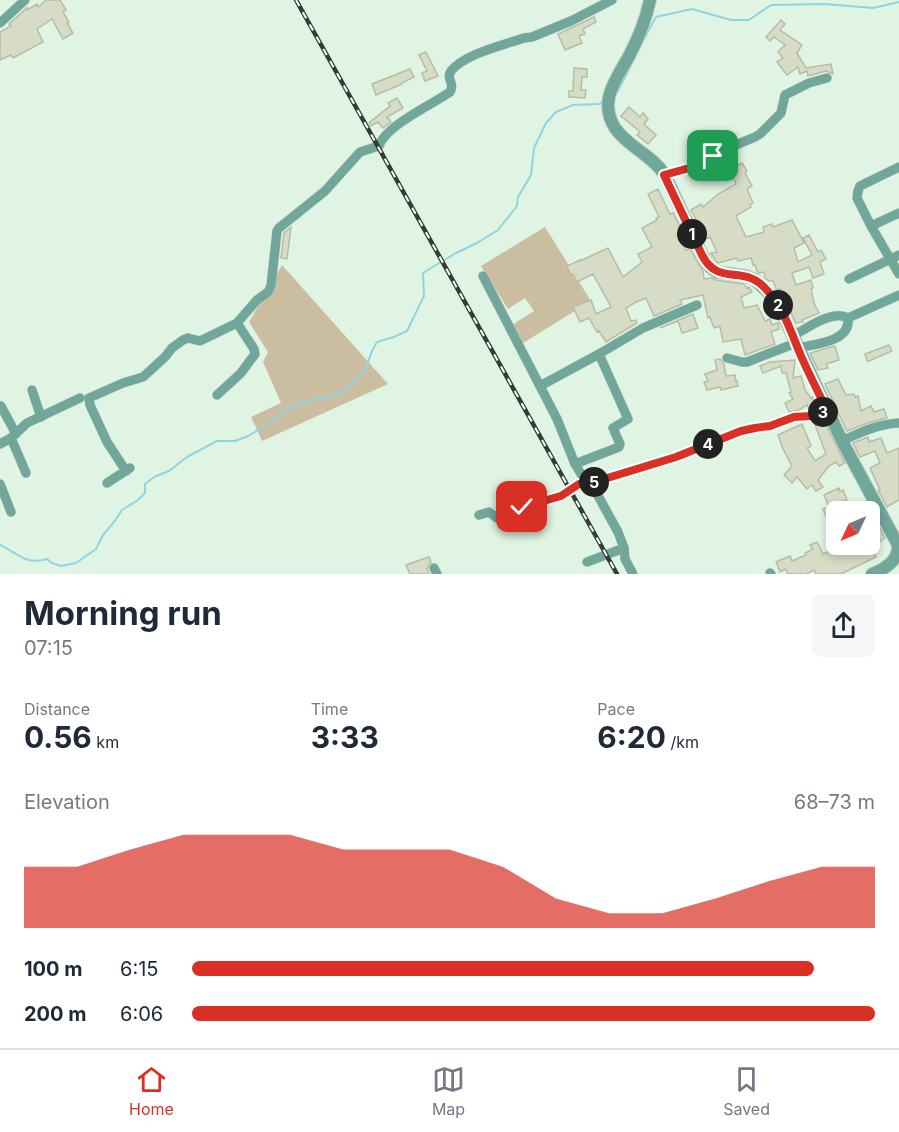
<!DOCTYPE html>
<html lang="en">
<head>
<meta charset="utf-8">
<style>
  body { margin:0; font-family:Inter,sans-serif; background:#f6f6f7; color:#1f2937; height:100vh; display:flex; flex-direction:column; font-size:22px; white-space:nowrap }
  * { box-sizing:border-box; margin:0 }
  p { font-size:20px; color:#747a83 }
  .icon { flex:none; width:33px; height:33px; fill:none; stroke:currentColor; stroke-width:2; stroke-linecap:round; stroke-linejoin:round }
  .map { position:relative; height:574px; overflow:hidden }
  .details { display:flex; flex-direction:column; background:#fff; flex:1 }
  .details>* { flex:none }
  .needle { width:39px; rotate:226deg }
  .buttons { position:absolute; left:826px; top:501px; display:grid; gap:12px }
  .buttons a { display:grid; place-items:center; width:54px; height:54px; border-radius:9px; background:#fff; box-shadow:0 3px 9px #0003; font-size:30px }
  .pin { position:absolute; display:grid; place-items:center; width:51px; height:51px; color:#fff; margin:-26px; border-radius:12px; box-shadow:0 3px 9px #0006 }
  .km { position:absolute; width:30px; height:30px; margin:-15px; border-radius:50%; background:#222; color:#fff; font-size:16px; line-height:30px; text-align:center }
  .round { display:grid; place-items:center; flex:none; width:63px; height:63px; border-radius:9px; background:#f6f6f7 }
  .head { display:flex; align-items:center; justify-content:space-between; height:102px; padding:0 24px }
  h1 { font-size:33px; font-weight:700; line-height:45px }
  .metrics { display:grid; grid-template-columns:repeat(3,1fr); gap:9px; height:102px; padding:6px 24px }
  .metrics div { display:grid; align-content:center }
  .metrics b { font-size:30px; font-weight:700 }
  .metrics small { font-size:16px; font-weight:400 }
  .metrics p { font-size:16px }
  .chart { height:168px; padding:12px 24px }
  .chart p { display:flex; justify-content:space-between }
  .chart svg { width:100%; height:108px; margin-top:6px; fill:#d93025; opacity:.7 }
  ul { padding:0 24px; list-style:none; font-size:20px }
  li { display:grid; grid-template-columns:96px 72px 1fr; align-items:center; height:45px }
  li i { height:15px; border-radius:8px; background:#d93025 }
  .dock { display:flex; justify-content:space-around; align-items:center; height:84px; border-top:2px solid #e0e1e3; background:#fff; font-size:16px; color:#747a83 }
  .dock a { display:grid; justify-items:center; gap:3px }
  .dock .selected { color:#d93025 }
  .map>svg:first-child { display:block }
</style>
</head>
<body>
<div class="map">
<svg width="899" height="574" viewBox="0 0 899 574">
  <rect width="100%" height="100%" fill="#e0f4e3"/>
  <g fill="#cbbea0">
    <path d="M545,227L591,301L523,343L512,325L534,311L525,298L508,309L481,266Z"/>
    <path d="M282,265L388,384L262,441L251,417L281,403L263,362L268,352L249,322Z"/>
  </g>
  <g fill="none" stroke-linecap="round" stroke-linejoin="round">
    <g stroke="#90d4e1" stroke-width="2">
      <path d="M615,96C630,70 641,43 656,17L692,9L731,20H749L771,5L825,4L873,8L899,2"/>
      <path d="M0,545C19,554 25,565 47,559L52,563L61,566L76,563L96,549L103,535L114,522L122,510L138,500L145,493V484L154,477L169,471L187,457L217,441H235L248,436L267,425L293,405L340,394L365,371L372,351L377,342L394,337L407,331L424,296L423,273L456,253L477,243L498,230L517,206L518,197L531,175L534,148L546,123L556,112L573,105L599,104L605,101"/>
    </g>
  </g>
  <g fill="#d7dcc6" stroke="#b6bca6" stroke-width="1.5">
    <path d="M46,0H60L66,10L63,12L69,22L67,23L73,33L63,39L52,19L37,29L43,42L13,58L11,55L0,60V32L11,26L9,24L27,8V10L37,4L38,7Z"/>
    <path d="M594,17L596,22L583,29L585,34L579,36L582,43L565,50L558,34Z"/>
    <path d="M781,20L785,24L780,30L802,45L797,53L806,68L831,64L833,74L826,71L808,76L807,71L800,74L798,67L787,75L777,62L783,58L778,52L785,45L774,37L770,41L766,37Z"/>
    <path d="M426,52L438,76L425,81L422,73L427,71L419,55Z"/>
    <path d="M574,68L587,69V77H582L581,90H586L585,98L569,97V91H573Z"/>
    <path d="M410,69L414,77L402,83V84L376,95L372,84Z"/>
    <path d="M397,98L403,108L387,117L391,122L383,128L378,122L371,126L369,123L390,106L388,103Z"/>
    <path d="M629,107L640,117L643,113L648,119L644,124L656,135L648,144L637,135L640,132L621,116Z"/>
    <path d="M742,163L747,171L745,173L752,186L747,189L753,203L750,205L751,207L736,216L746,237L764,232L763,227L772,224L773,227L792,220L804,243L794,248L798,262L812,255L803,238L809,235L818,252L821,250L826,259L820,262L824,274L813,278L809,267L792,273L796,285L811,280L813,288L811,289L814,303L819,313L802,320L803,322L796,323L780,289L777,290L773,281H769L765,278L764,272L759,273L757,271L755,265H753L751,258L738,261L737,258L718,263L716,261L711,253L717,252L710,237L704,240L696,223H698L691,210L701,204L703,207L718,194L736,184L729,170Z"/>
    <path d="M658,189L670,214L673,213L682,231L678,233L686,250L690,249L703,271L704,279L711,278L716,280L744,284L747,288L749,287L752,292L741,297L744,308L757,305L765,321L770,319L772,325L778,323L779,329L771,332L775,344L745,355L741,339L723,342L720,326L714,328L710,317L708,318L703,295L680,300L682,304L654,316L646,298L636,302L626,308L631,321L636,320L637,323L606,342L599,331L597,332L589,318L580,322L573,307L591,300L596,314L611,307L593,274L577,282L573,274L571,275L567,266L580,260V261L608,248L623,277L642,262L638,254L652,247L642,228L657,220L656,218L659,217L648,194Z"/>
    <path d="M291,227L287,259L281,258L284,233Z"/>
    <path d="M693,314L698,328L682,333L678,321L660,328Z"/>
    <path d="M889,345L892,351L869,361H867L865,354Z"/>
    <path d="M835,346L839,360L826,364L828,368L818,370L810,353Z"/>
    <path d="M720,359L724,364L726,376L735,375V381L737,380L738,386L721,390L720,387L707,390L704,382L708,381L705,374L717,370L715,360Z"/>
    <path d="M795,360L793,378L801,376L805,390L811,398L812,397L817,407L809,409L807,405L799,410L789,412L785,403L793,399L789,393L791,392L786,373H782L781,366L763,373L760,366L770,362Z"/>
    <path d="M838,379L846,395L854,394L855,397L858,396L861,411L871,406L874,412L884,409L887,418L868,423L847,431L825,384Z"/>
    <path d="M823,419L845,463L839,466L836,462L829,466L818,480L823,487L816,491L812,485L807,489L797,477L792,483L784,475L792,466L783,449L778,435L802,424L811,446L807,448L815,461L826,454L814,422Z"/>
    <path d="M868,437L869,442L881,438L887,453L899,448V500L887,507L878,490H880L870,468L880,463L875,451L860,457L853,443Z"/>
    <path d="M839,488L840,492L843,490L847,500L843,501L848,512H837V521L829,524L823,509L829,507L824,495Z"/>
    <path d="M870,512L876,526L878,525L885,538L872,547L876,557L841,574H816L814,570L806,574H788L785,569L780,572L776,562L790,556L792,561L806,555L805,553L813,549L810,545L817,542L823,554L842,546L841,544H870Z"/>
    <path d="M429,557L431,562L427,568L429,574H410L406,565Z"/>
  </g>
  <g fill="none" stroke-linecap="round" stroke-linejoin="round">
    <g stroke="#c0d1c2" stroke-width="10">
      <g id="minor">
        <path d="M0,23L25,0"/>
        <path d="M899,167L860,186L858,191L857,198L871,226L899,274"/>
        <path d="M665,175L712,162L714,154L755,137L760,134L781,113L785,95L809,83L827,78"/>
        <path d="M871,226L899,213"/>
        <path d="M483,276L557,419L575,464L584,479L591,483L618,532L624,548L625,559L633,574"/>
        <path d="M849,279L899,255"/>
        <path d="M848,318L899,295"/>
        <path d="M793,336C807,328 833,309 848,318C851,342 815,344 798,348"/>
        <path d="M727,358L742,362H747L796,343"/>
        <path d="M540,386L599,354"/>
        <path d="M32,390L41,417"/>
        <path d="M217,395L241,373L255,354L254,349L237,323"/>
        <path d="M1,406L16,434"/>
        <path d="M11,438L26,473"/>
        <path d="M842,441C861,432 878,424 899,423"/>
        <path d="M0,444L11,438L27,423L80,398"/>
        <path d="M575,464L619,447L620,444L613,428L628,419L599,354L643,328L697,305"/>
        <path d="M126,471L107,442L90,405L89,398L123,383L143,377L165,357L172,348L183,340L188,338L200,341L237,323L257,300L268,292L271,286L277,231L279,228L325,191L360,152L379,146C385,126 433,104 450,92C456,83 445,79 451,71C464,54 504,45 524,38L532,37L571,21L612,0"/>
        <path d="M107,483L130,468"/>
        <path d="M0,484L11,512"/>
        <path d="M479,515L489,512L497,518L530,504L561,496L579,485L591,483L676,457L741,431L755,428L770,426L794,417L811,416L827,410"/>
        <path d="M587,562L624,548"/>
        <path d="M434,568L437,574"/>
        <path d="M770,573L771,574"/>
      </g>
    </g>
    <g stroke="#c0d1c2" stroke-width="14">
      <path id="tertiary" d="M650,0C646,19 638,39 629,56C616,80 598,101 615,128C629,148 651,154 665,175L702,255L710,267L717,272L746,276L754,279L768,292L778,304L842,441L898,545C899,561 885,569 872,574"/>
    </g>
    <use href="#minor" stroke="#71a69b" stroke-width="9"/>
    <use href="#tertiary" stroke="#71a69b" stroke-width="12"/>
    <g stroke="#343d35" stroke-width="4.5">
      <path id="rail" d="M296,0L617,574"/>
    </g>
    <use href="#rail" stroke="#fff" stroke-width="2" stroke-dasharray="7" stroke-linecap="butt"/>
  </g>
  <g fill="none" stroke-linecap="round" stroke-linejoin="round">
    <g stroke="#fff" stroke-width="12">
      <path id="route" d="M522,507L561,496L579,484L591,483L676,457L741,431L755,428L770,426L794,417L811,416L827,410C818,392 809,374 801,356C791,332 783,306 764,287C741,264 719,287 702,255L664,175L711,162L713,156"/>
    </g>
    <use href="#route" stroke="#d93025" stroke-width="8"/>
  </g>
</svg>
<div class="buttons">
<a><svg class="needle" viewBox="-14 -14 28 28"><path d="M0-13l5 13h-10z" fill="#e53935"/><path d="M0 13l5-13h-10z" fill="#747a83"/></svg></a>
</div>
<div class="pin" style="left:713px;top:156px;background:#1e9e55"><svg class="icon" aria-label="arrive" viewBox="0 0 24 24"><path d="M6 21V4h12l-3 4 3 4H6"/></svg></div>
<div class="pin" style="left:522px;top:507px;background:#d93025"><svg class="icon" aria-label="check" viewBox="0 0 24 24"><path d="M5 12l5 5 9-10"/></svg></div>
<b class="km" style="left:692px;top:234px">1</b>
<b class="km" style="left:778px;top:305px">2</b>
<b class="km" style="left:823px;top:412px">3</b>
<b class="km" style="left:708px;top:444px">4</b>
<b class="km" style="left:594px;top:482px">5</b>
</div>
<section class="details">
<div class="head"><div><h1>Morning run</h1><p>07:15</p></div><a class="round"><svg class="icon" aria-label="share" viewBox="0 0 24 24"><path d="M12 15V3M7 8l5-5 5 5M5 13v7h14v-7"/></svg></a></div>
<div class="metrics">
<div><p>Distance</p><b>0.56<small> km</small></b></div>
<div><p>Time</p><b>3:33</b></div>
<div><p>Pace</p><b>6:20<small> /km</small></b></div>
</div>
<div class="chart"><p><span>Elevation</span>68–73 m</p>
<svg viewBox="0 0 160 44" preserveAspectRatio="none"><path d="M0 44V19L10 19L20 12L30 6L40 6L50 6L60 12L70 12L80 12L90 19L100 32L110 38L120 38L130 32L140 25L150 19L160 19V44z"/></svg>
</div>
<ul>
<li><b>100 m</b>6:15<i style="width:91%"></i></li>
<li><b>200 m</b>6:06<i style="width:100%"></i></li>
</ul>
</section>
<nav class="dock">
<a class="selected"><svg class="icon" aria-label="home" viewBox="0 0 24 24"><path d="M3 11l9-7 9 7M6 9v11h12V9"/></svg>Home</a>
<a><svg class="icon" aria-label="map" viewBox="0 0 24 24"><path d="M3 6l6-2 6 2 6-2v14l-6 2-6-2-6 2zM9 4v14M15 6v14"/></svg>Map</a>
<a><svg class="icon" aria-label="saved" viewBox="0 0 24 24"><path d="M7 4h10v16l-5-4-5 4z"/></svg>Saved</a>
</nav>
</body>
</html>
